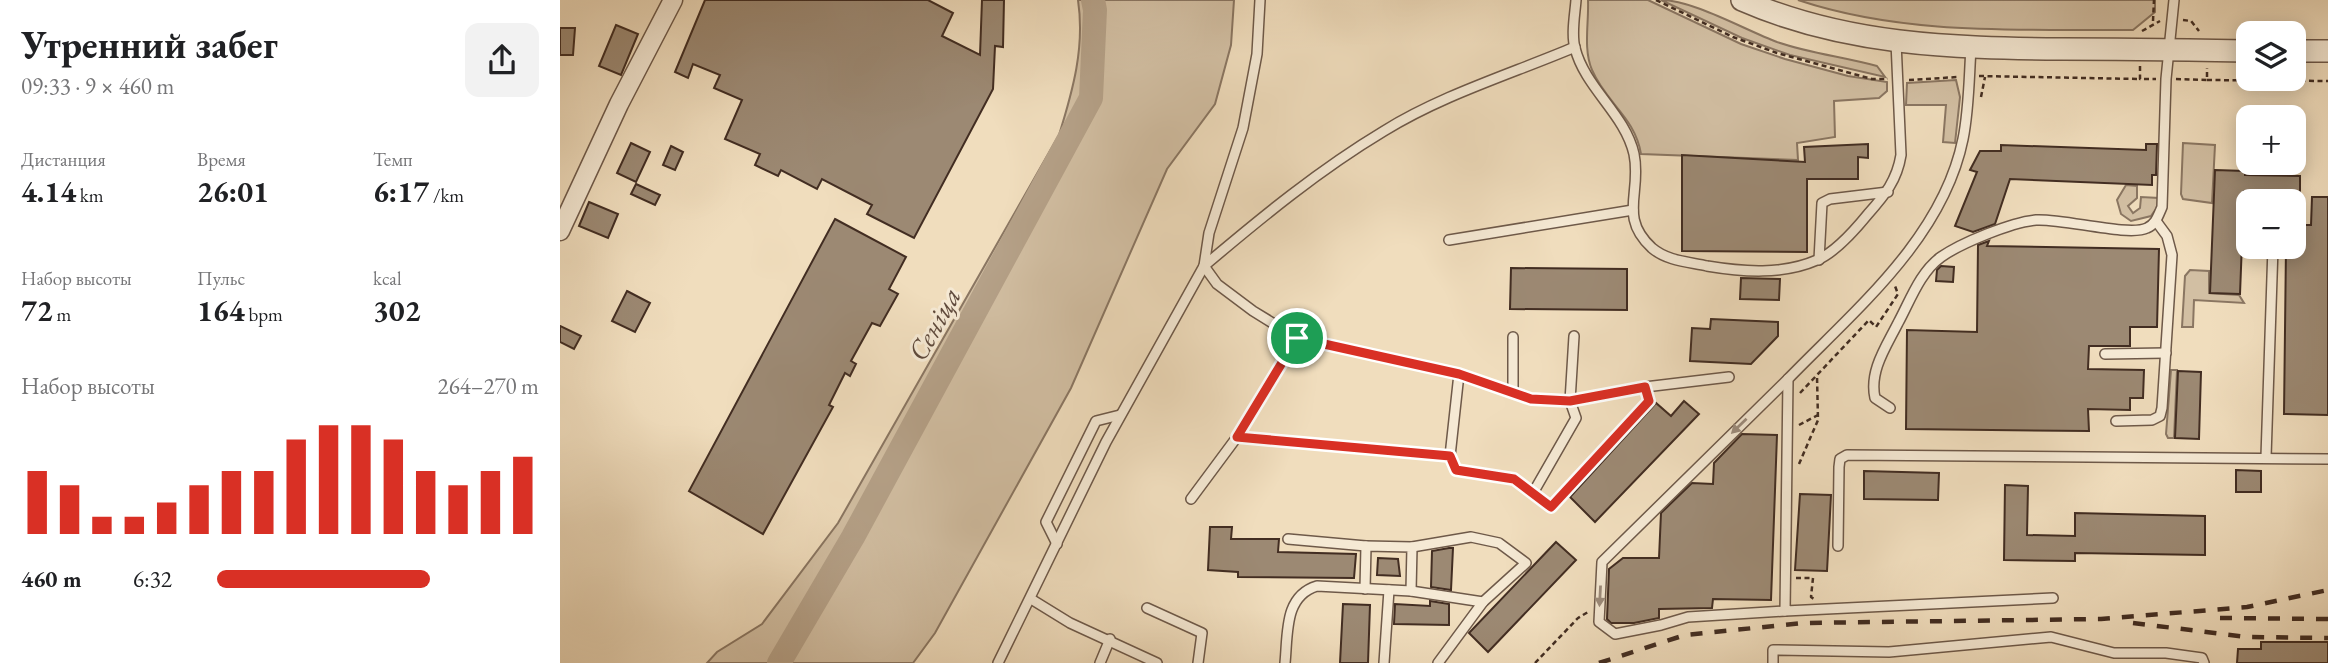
<!DOCTYPE html>
<html lang="ru">
<head>
<meta charset="utf-8">
<style>
  body { margin:0; font-family:"EB Garamond",serif; background:#f2f2f2; color:#202124; height:100vh; display:flex; flex-direction:column; font-size:26px; white-space:nowrap }
  * { box-sizing:border-box; margin:0 }
  p { font-size:23px; color:#757577 }
  .icon { flex:none; width:38px; height:38px; fill:none; stroke:currentColor; stroke-width:2; stroke-linecap:round; stroke-linejoin:round }
  .map { position:relative; flex:1; overflow:hidden }
  .panel { display:flex; flex-direction:column; background:#fff; width:560px }
  .panel>* { flex:none }
  .buttons { position:absolute; left:1676px; top:21px; display:grid; gap:14px }
  .buttons a { display:grid; place-items:center; width:70px; height:70px; border-radius:14px; background:#fff; box-shadow:0 4px 18px #0003; font-size:35px }
  .pin { position:absolute; display:grid; place-items:center; width:60px; height:60px; color:#fff; margin:-30px; border:4px solid #fff; border-radius:50%; box-shadow:0 2px 7px #0007 }
  .round { display:grid; place-items:center; flex:none; width:74px; height:74px; border-radius:14px; background:#f2f2f2 }
  .headline { display:flex; align-items:center; justify-content:space-between; height:119px; padding:0 21px }
  h1 { font-size:38px; font-weight:700; line-height:52px }
  .metrics { display:grid; grid-template-columns:repeat(3,1fr); gap:10px; height:119px; padding:7px 21px }
  .metrics div { display:grid; align-content:center }
  .metrics b { font-size:30px; font-weight:700 }
  .metrics small { font-size:19px; font-weight:400 }
  .metrics p { font-size:19px }
  .chart { height:196px; padding:14px 21px }
  .chart p { display:flex; justify-content:space-between }
  .chart svg { width:100%; height:126px; margin-top:7px; stroke:#d93025; stroke-width:6 }
  ul { padding:0 21px; list-style:none; font-size:23px }
  li { display:grid; grid-template-columns:112px 84px 1fr; align-items:center; height:52px }
  li i { height:18px; border-radius:9px; background:#d93025 }
  main { display:flex; flex:1; min-height:0 }
  .map>svg:first-child { display:block }
</style>
</head>
<body>
<main>
<section class="panel">
<div class="headline"><div><h1>Утренний забег</h1><p>09:33 · 9 × 460 m</p></div><a class="round"><svg class="icon" aria-label="share" viewBox="0 0 24 24"><path d="M12 15V3M7 8l5-5 5 5M5 13v7h14v-7"/></svg></a></div>
<div class="metrics">
<div><p>Дистанция</p><b>4.14<small> km</small></b></div>
<div><p>Время</p><b>26:01</b></div>
<div><p>Темп</p><b>6:17<small> /km</small></b></div>
</div>
<div class="metrics">
<div><p>Набор высоты</p><b>72<small> m</small></b></div>
<div><p>Пульс</p><b>164<small> bpm</small></b></div>
<div><p>kcal</p><b>302</b></div>
</div>
<div class="chart"><p><span>Набор высоты</span>264–270 m</p>
<svg viewBox="0 0 160 44" preserveAspectRatio="none"><path d="M5 44V22M15 44V27M25 44V38M35 44V38M45 44V33M55 44V27M65 44V22M75 44V22M85 44V11M95 44V6M105 44V6M115 44V11M125 44V22M135 44V27M145 44V22M155 44V17"/></svg>
</div>
<ul>
<li><b>460 m</b>6:32<i style="width:66%"></i></li>
</ul>
</section>
<div class="map">
<svg width="1768" height="663" viewBox="0 0 1768 663">
  <rect width="100%" height="100%" fill="#f0ddbd"/>
  <filter id="stains"><feTurbulence type="fractalNoise" baseFrequency=".00286" numOctaves="4"/><feColorMatrix values="0 0 0 0 .2 0 0 0 0 .09 0 0 0 0 .02 0 0 0 .5 -.17"/></filter>
  <radialGradient id="worn" r=".72"><stop offset=".6" stop-color="#630" stop-opacity="0"/><stop offset="1" stop-color="#630" stop-opacity=".3"/></radialGradient>
  <g fill="#d2bfa3" stroke="#8a7662" stroke-width="2">
    <path d="M518,0H674L671,45L655,104L607,169L511,388L375,633L353,663H147L157,652L202,624L278,523L499,135C513,90 525,47 518,0Z"/>
    <path d="M1028,0H1088L1181,44L1225,59L1288,76L1327,82V91L1319,98L1274,101L1275,137L1237,143L1238,160L1081,154C1075,117 1046,103 1032,70C1023,49 1029,23 1028,0Z"/>
    <path d="M1101,0C1133,0 1185,30 1217,42C1249,53 1284,57 1317,66L1325,77L1230,55L1182,38Z"/>
    <path d="M1238,0H1595V12L1573,30C1461,29 1346,36 1238,0Z"/>
    <path d="M1396,80L1400,97L1395,143L1383,142L1386,105H1346L1347,83Z"/>
    <path d="M1623,143L1655,145L1652,203L1623,199L1621,194Z"/>
    <path d="M1566,185L1577,186V198L1568,206L1573,213L1580,208L1581,197L1599,198L1598,206L1591,216L1571,221L1561,214L1557,200Z"/>
    <path d="M1630,270L1649,271V293L1679,295L1684,303L1634,300L1633,327H1622L1625,276Z"/>
    <path d="M1611,370H1617L1614,438H1608L1606,434Z"/>
  </g>
  <g fill="none" stroke-linecap="round" stroke-linejoin="round">
    <path stroke="#b5a188" stroke-width="24" d="M219,663L293,537L531,98L535,10L533,0"/>
  </g>
  <g fill="#9c8973" stroke="#422d22" stroke-width="2">
    <path d="M145,0H368L393,13L382,36L420,55L422,0H444L443,47L435,46L433,89L354,238L307,214L312,205L262,179L257,189L221,170L218,176L195,165L200,154L165,139L182,100L154,88L160,75L133,64L128,78L115,72Z"/>
    <path d="M56,25L78,34L61,75L39,66Z"/>
    <path d="M0,28H15L13,55H0Z"/>
    <path d="M71,143L90,152L76,182L57,173Z"/>
    <path d="M1308,144V158L1298,157V179H1247V252L1122,251V155L1245,162L1244,147Z"/>
    <path d="M1586,144H1597L1596,175H1592V185L1450,179L1435,224L1413,232L1395,226L1417,172L1410,170L1420,151H1441V145L1586,150Z"/>
    <path d="M111,146L123,152L115,170L103,165Z"/>
    <path d="M1655,170L1685,171V175L1740,176V193L1684,191L1680,294L1650,293Z"/>
    <path d="M76,184L100,195L95,205L71,194Z"/>
    <path d="M1752,197H1768V415L1724,414L1726,247H1734V225H1751Z"/>
    <path d="M29,202L58,214L48,238L19,226Z"/>
    <path d="M275,219L346,257L329,289L338,294L320,326L312,323L291,361L296,364L290,376L285,373L269,405L273,407L203,534L129,491Z"/>
    <path d="M1429,241L1427,246L1599,249L1597,327H1570V346H1529L1528,369L1584,370L1583,398H1570V410L1528,409L1529,431L1346,429L1347,330L1417,332L1418,245Z"/>
    <path d="M1381,266L1394,267L1393,282L1376,281L1377,270Z"/>
    <path d="M951,268L1067,269V310L950,309Z"/>
    <path d="M1181,278L1220,279L1219,300L1180,299Z"/>
    <path d="M67,291L90,303L75,332L52,321Z"/>
    <path d="M1151,319L1218,322V336L1191,364L1130,361L1132,328L1150,329Z"/>
    <path d="M0,326L21,336L14,349L0,342Z"/>
    <path d="M1618,371L1641,372L1639,439L1615,438Z"/>
    <path d="M1124,401L1139,414L1035,522L1010,497L1096,403L1111,416Z"/>
    <path d="M1182,434L1217,435L1211,600L1153,599L1152,608L1099,609V618L1074,623H1051L1047,619L1049,569L1063,558H1099L1101,513L1132,483L1153,484L1154,463Z"/>
    <path d="M1676,470L1701,471V492H1676Z"/>
    <path d="M1304,471L1379,473L1378,500L1304,499Z"/>
    <path d="M1445,485L1468,486L1467,535L1515,536V513L1645,516V555L1515,553V561L1444,560Z"/>
    <path d="M1240,494L1271,495L1267,571L1235,570Z"/>
    <path d="M650,527H672L671,539H719L718,552L796,554L794,578L678,577V572L648,570Z"/>
    <path d="M996,542L1016,560L928,652L909,633Z"/>
    <path d="M889,548H893L891,590L871,587L872,551Z"/>
    <path d="M818,558L838,559L840,576L817,575Z"/>
    <path d="M870,601L889,604V625L834,624L835,604L870,606Z"/>
    <path d="M783,604L810,605L808,663H780Z"/>
    <path d="M1701,642H1768V663H1677L1678,649H1701Z"/>
  </g>
  <g fill="none" stroke-linecap="round" stroke-linejoin="round">
    <g stroke="#6e5949" stroke-width="12">
      <g id="service">
        <path d="M1016,0C1015,14 1011,34 1015,48C1025,88 1065,114 1074,154C1082,192 1058,217 1092,248C1107,261 1129,262 1147,266C1183,272 1223,275 1257,260C1276,252 1295,230 1308,214C1325,195 1337,180 1341,155L1336,42"/>
        <path d="M1015,47C951,74 882,95 824,131C759,170 702,217 644,266L657,284L693,311L737,338L899,374L971,399L1010,401L1085,387L1169,377"/>
        <path d="M1411,48C1409,78 1409,110 1403,139C1383,238 1295,310 1228,379L1225,611L1493,598"/>
        <path d="M889,240L1073,210"/>
        <path d="M1259,260L1262,203L1270,199L1328,192"/>
        <path d="M1014,336L1010,401L1016,418L973,493L991,507L1089,401L1085,387"/>
        <path d="M737,338L677,437L890,456"/>
        <path d="M1545,354L1606,353"/>
        <path d="M899,374L890,456L896,470L954,479L973,493"/>
        <path d="M953,393V337"/>
        <path d="M1330,408L1315,398C1309,371 1326,347 1338,323C1350,301 1360,272 1381,257C1401,243 1452,222 1476,220C1502,218 1569,237 1587,228C1596,224 1598,216 1602,207L1606,79L1614,0"/>
        <path d="M1556,421L1592,420L1600,416L1602,408L1612,255L1607,236L1596,221"/>
        <path d="M1706,457L1713,247"/>
        <path d="M631,499L677,437"/>
        <path d="M728,539L806,546"/>
        <path d="M497,544L486,522L536,421L560,415"/>
        <path d="M1278,546L1279,467L1280,459L1287,455L1768,459"/>
        <path d="M852,547L911,537L939,543L966,563L923,602L878,663"/>
        <path d="M805,589L806,546L852,547L851,591"/>
        <path d="M471,599L510,623L597,663"/>
        <path d="M587,608L642,633L638,663"/>
        <path d="M1225,611L1128,617L1101,625L1055,634L1039,622L1042,562L1228,379"/>
        <path d="M438,663L546,442L644,266L649,233L683,128L697,54L700,0"/>
        <path d="M540,663L550,639"/>
        <path d="M725,663C728,633 724,596 757,586L851,591L923,602"/>
        <path d="M824,663L829,590"/>
        <path d="M1213,663V650L1329,652L1491,637L1554,653H1606L1642,658L1644,663"/>
      </g>
    </g>
    <g stroke="#6e5949" stroke-width="21">
      <path id="minor" d="M0,231L59,104L113,0"/>
    </g>
    <g stroke="#6e5949" stroke-width="24">
      <g id="tertiary">
        <path d="M1182,0C1285,45 1391,48 1502,49C1564,49 1626,50 1689,51"/>
        <path d="M1734,51H1768"/>
      </g>
    </g>
    <g stroke="#422d22" stroke-width="2.5" stroke-dasharray="5 3.5" stroke-linecap="butt">
      <path d="M1096,0L1173,37L1217,53L1312,79H1328"/>
      <path d="M1623,20L1631,21L1639,31"/>
      <path d="M1593,21L1594,0"/>
      <path d="M1582,31L1600,21"/>
      <path d="M1580,66V79H1596"/>
      <path d="M1419,76L1580,79"/>
      <path d="M1616,79L1647,80V68"/>
      <path d="M1349,80L1398,77"/>
      <path d="M1647,80L1768,81"/>
      <path d="M1421,97L1425,77"/>
      <path d="M1240,393L1309,320L1316,327L1338,294L1335,286"/>
      <path d="M1239,425L1258,415"/>
      <path d="M1239,464L1258,420L1257,376"/>
      <path d="M1236,578H1253L1251,597L1254,599"/>
      <path d="M975,663L1018,618L1028,612"/>
    </g>
    <use href="#service" stroke="#f5e9d4" stroke-width="9"/>
    <use href="#minor" stroke="#f5e9d4" stroke-width="18"/>
    <use href="#tertiary" stroke="#f5e9d4" stroke-width="21"/>
    <g stroke="#422d22" stroke-width="4.5" stroke-dasharray="12 12" stroke-linecap="butt">
      <path d="M1660,618L1768,619"/>
      <path d="M1573,623L1687,637L1768,638"/>
      <path d="M1039,663L1125,635L1243,623L1541,619L1687,607L1768,590"/>
    </g>
  </g>
  <defs><path id="oneway-solid" d="M-6-.8H1V-3.2L6.5 0L1 3.2V.8H-6Z" transform="scale(1.75)"/></defs>
  <g fill="#9c8b7b">
    <use href="#oneway-solid" transform="translate(1179 426) rotate(136)"/>
    <use href="#oneway-solid" transform="translate(1040 596) rotate(93)"/>
  </g>
  <g fill="none" stroke-linecap="round" stroke-linejoin="round">
    <g stroke="#fff" stroke-width="14">
      <path id="route" d="M737,338L899,374L971,399L1010,401L1085,387L1089,401L991,507L954,479L896,470L890,456L677,437Z"/>
    </g>
    <use href="#route" stroke="#d93025" stroke-width="9"/>
  </g>
  <g text-anchor="middle" stroke-width="6" stroke-linejoin="round" paint-order="stroke">
    <g font-size="28" font-style="italic" fill="#5f4a3c" stroke="#f5e9d4">
      <text transform="translate(374 324) rotate(-61)" y="10">Сеніца</text>
    </g>
  </g>
  <rect width="100%" height="100%" filter="url(#stains)"/>
  <rect width="100%" height="100%" fill="url(#worn)"/>
</svg>
<div class="buttons">
<a><svg class="icon" aria-label="layers" viewBox="0 0 24 24"><path d="M12 4l9 5-9 5-9-5zM3 14l9 5 9-5"/></svg></a>
<a>+</a>
<a>−</a>
</div>
<div class="pin" style="left:737px;top:338px;background:#1e9e55"><svg class="icon" aria-label="arrive" viewBox="0 0 24 24"><path d="M6 21V4h12l-3 4 3 4H6"/></svg></div>
</div>
</main>
</body>
</html>
